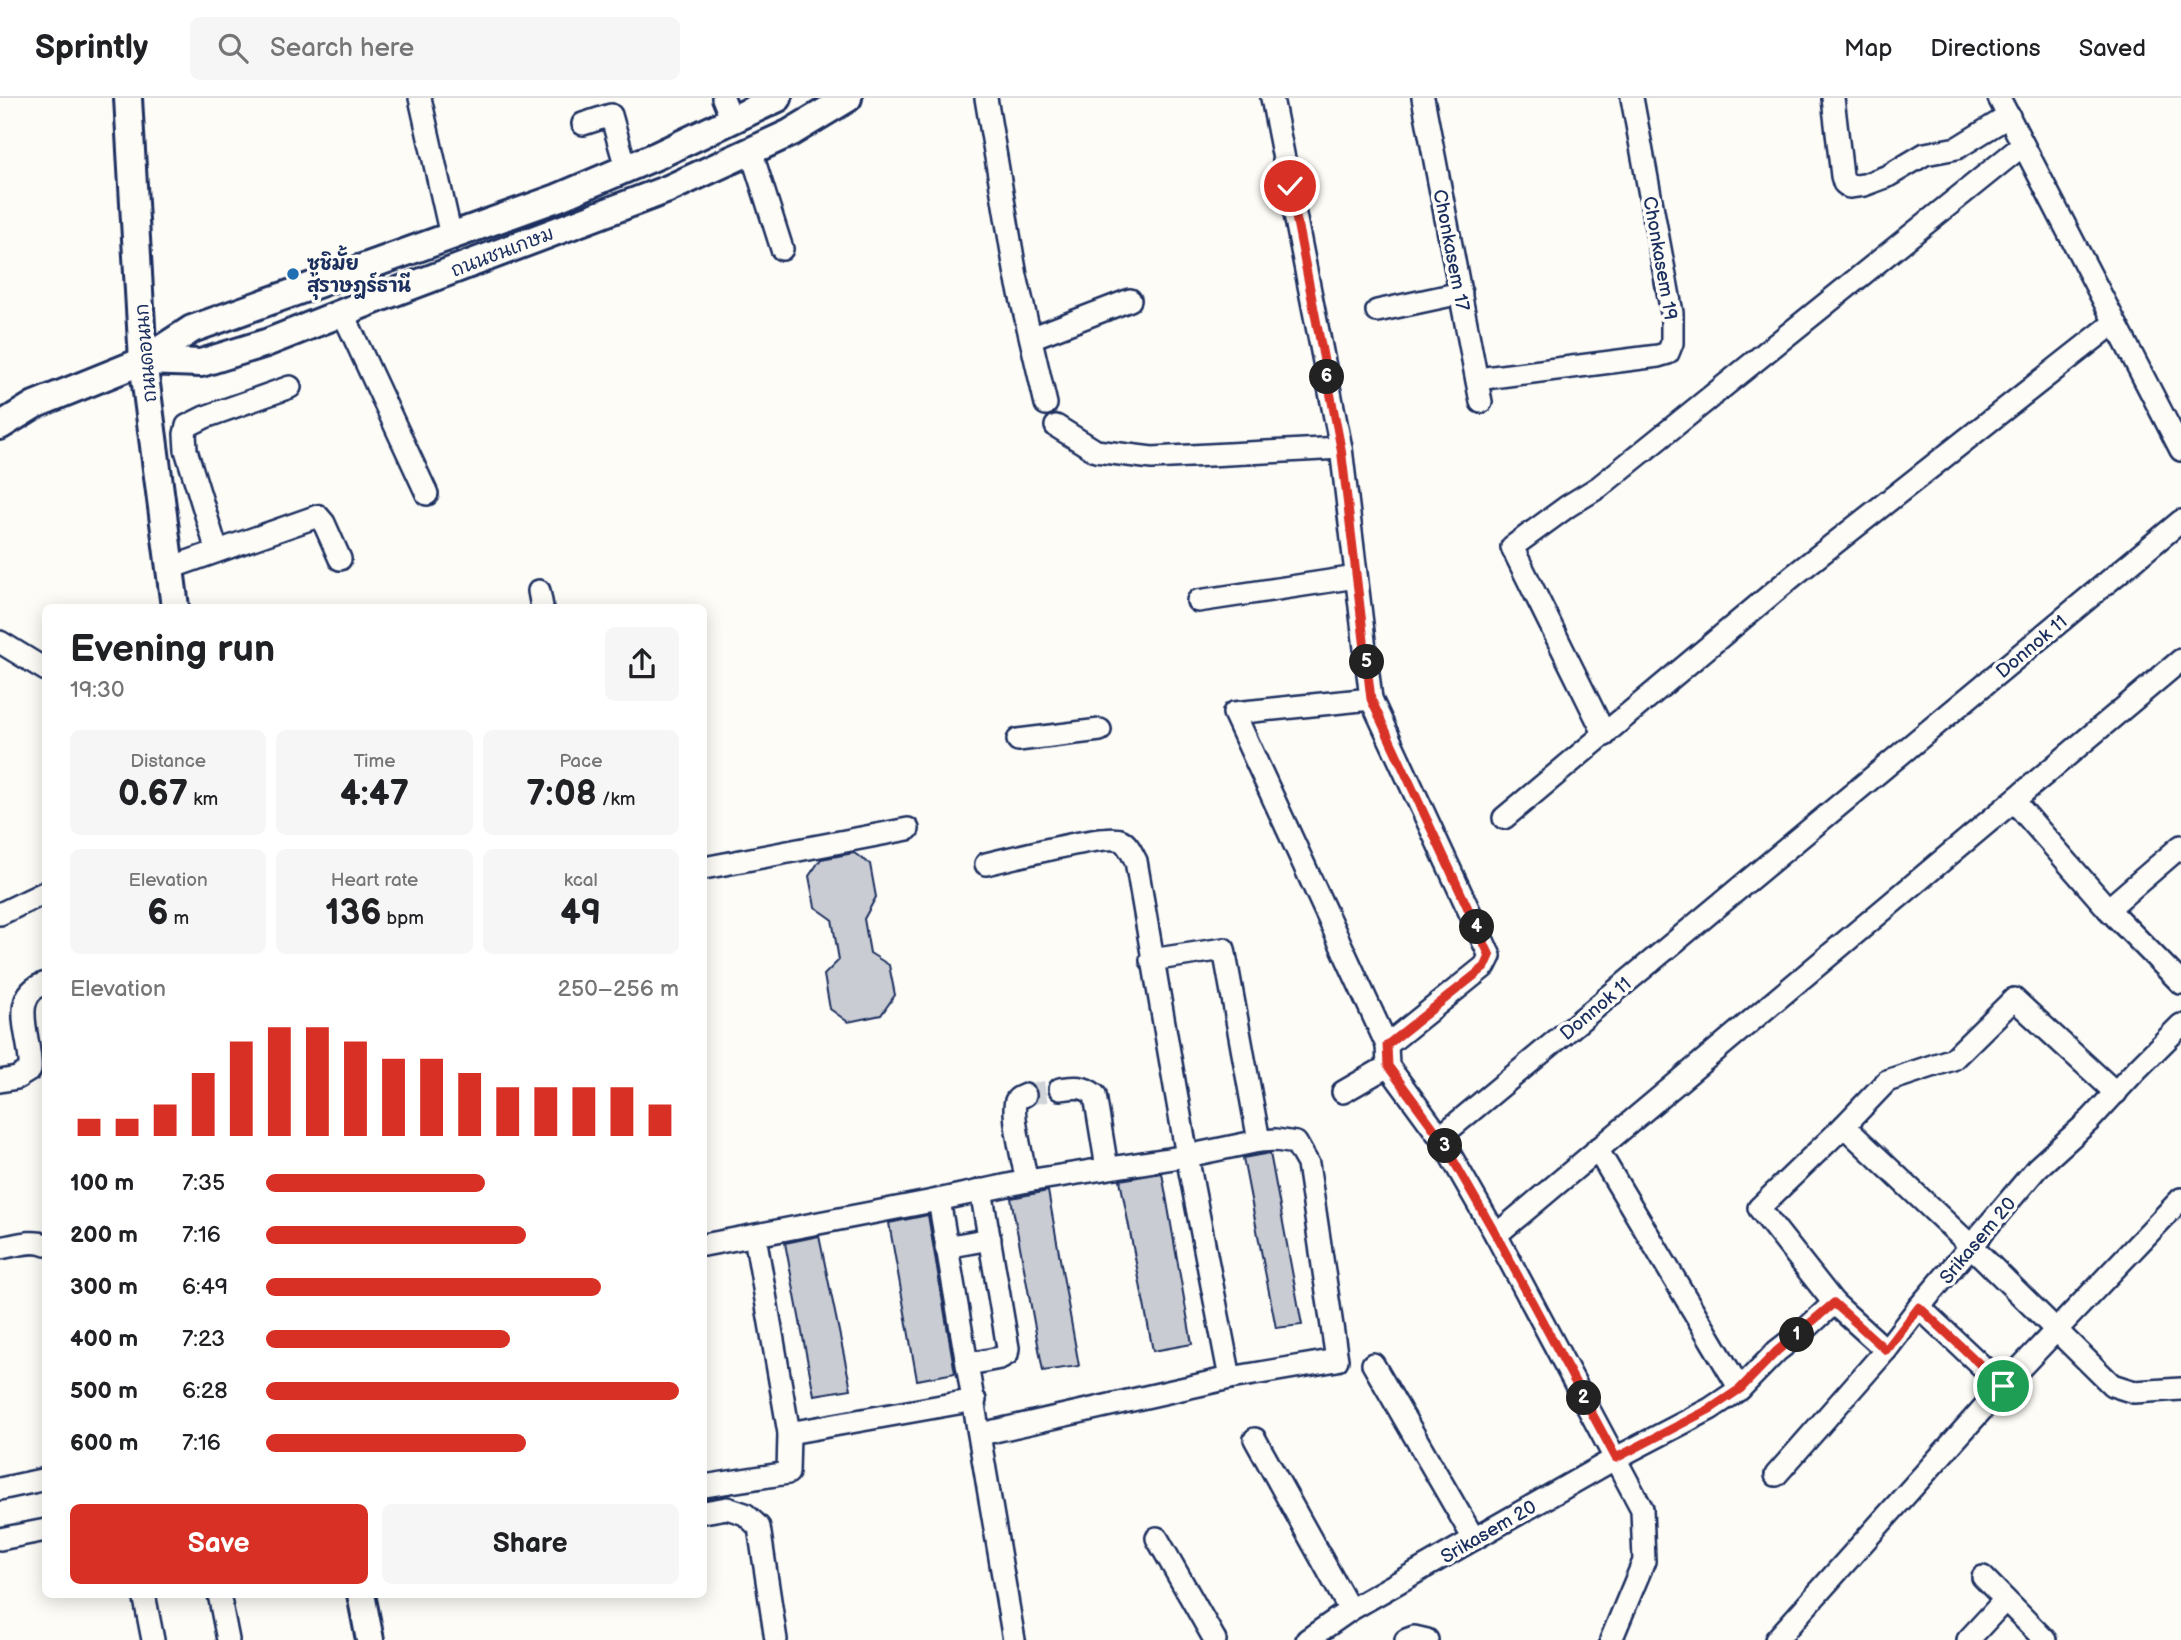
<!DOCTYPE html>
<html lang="en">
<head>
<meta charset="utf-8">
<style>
  body { margin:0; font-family:"Balsamiq Sans","Playpen Sans Thai",sans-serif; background:#f6f6f6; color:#202124; height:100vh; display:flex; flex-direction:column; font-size:26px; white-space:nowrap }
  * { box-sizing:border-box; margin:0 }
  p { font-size:23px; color:#757577 }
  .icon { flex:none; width:38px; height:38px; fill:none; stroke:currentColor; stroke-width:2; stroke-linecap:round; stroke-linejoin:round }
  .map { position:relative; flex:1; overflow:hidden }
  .sheet { position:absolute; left:42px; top:506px; width:665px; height:994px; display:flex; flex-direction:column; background:#fff; border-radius:10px; box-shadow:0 4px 18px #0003 }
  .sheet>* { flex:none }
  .pin { position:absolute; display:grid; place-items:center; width:60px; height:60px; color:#fff; margin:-30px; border:4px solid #fff; border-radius:50%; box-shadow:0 2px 7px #0007 }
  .km { position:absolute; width:35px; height:35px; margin:-18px; border-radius:50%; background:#222; color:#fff; font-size:19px; line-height:35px; text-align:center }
  .round { display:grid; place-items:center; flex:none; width:74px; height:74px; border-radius:10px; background:#f6f6f6 }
  .overview { display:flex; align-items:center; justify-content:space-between; height:119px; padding:0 28px }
  h1 { font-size:38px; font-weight:800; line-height:52px }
  .metrics { display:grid; grid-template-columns:repeat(3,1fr); gap:10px; height:119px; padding:7px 28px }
  .metrics div { display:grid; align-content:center; border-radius:10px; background:#f6f6f6; text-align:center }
  .metrics b { font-size:35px; font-weight:800 }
  .metrics small { font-size:19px; font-weight:400 }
  .metrics p { font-size:19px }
  .chart { height:196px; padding:14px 28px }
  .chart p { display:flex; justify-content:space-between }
  .chart svg { width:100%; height:126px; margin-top:7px; stroke:#d93025; stroke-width:6 }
  .action { display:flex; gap:14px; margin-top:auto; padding:14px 28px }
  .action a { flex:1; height:80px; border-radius:10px; background:#d93025; color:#fff; font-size:28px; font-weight:800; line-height:80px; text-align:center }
  .action a+a { background:#f6f6f6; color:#202124 }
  ul { padding:0 28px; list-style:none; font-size:23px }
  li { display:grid; grid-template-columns:112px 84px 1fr; align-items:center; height:52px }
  li i { height:18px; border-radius:9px; background:#d93025 }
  header { display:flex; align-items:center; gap:42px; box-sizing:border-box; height:98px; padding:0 35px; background:#fff; border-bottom:2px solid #e0e0e0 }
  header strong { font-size:33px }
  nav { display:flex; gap:38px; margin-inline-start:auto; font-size:24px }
  .search { width:490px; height:63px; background:#f6f6f6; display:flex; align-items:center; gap:18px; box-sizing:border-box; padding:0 24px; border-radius:10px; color:#757577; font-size:26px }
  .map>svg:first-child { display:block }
</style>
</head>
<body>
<header>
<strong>Sprintly</strong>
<div class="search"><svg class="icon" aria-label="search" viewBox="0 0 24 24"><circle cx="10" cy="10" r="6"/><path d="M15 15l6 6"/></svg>Search here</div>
<nav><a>Map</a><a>Directions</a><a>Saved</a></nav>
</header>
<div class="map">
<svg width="2181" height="1542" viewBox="0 0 2181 1542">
  <rect width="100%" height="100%" fill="#fdfcf7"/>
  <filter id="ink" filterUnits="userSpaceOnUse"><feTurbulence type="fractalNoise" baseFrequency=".0143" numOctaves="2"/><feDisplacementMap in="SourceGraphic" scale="14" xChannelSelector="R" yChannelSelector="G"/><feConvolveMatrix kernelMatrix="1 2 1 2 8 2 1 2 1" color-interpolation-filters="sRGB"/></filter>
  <g filter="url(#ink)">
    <g fill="#c9ccd3" stroke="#1b2f5e" stroke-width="2">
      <path d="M854,755L870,766L876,799L864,821L870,855L889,867L895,897L881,917L848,924L830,911L824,877L839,862L832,821L815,809L809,778L821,761Z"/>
      <path d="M1270,1055L1302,1227L1276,1230L1243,1060Z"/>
      <path d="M1162,1075L1192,1246L1153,1253L1120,1082Z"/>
      <path d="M1048,1093L1079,1268L1043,1273L1011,1100Z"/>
      <path d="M928,1117L955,1275L917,1282L889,1125Z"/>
      <path d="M819,1138L851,1291L814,1297L785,1145Z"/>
    </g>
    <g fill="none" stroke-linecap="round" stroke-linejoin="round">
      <path stroke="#d0d3d8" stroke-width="21" stroke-dasharray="21 10" stroke-linecap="butt" d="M1025,997L1060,991"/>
      <g stroke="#1b2f5e" stroke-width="26">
        <g id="minor">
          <path d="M420,0L451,138"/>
          <path d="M723,0L732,22"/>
          <path d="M986,0L1016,178L1046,306"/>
          <path d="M1272,0L1341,350L1371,601"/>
          <path d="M1423,0L1481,304"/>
          <path d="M1833,0L1842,78L1844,85L1849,89L1864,87L1888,78L1925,56L1957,50L2009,18"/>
          <path d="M1999,0L2181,352"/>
          <path d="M583,26L611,17L626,70"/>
          <path d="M751,53L782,151"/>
          <path d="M1377,213L1461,195"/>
          <path d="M343,215L427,396"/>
          <path d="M1031,240L1130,202"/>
          <path d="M1477,281L1658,258L1668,255L1672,245V215L1632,0"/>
          <path d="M1056,328L1096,353L1152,360L1341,350"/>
          <path d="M217,453L186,352L185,336L187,328L205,319L290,289"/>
          <path d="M170,470L318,418L324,425L340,461"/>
          <path d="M539,493L542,509"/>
          <path d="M1198,503L1356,479"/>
          <path d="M0,544L46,572"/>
          <path d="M1371,601L1490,858L1485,868L1387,947L1234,615Z"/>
          <path d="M1605,637L1512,449L1568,408L1599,389L2023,47"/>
          <path d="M1018,642L1100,632"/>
          <path d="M2014,703L2108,811L2181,885"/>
          <path d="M1504,720L1793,478L2114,225"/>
          <path d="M986,766C1008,761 1104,736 1120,742C1128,745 1132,756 1136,763L1187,1058L1230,1280"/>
          <path d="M704,770L908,731"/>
          <path d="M2108,811L2181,748"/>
          <path d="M0,816L46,794"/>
          <path d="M1151,862L1224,851L1259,1043"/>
          <path d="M1387,947L1388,968L1440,1039"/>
          <path d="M0,983L17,980L30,972C33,943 6,897 46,885"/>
          <path d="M1060,991C1074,989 1083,987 1095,997L1107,1070"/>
          <path d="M1343,994L1388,968"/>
          <path d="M1025,997C1022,999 1018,999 1016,1003C1011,1014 1024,1069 1027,1083"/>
          <path d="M1844,1028L1972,1149L2112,1287L2134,1294L2181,1291"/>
          <path d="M1597,1051L1740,1291"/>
          <path d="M939,1102L1014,1542"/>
          <path d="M1496,1137L2181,562"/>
          <path d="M704,1147L928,1104L1027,1083L1187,1058L1259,1043L1276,1042L1296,1045L1308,1066L1337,1262L1230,1280L981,1336"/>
          <path d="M946,1149L990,1141"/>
          <path d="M0,1150C14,1148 32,1141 46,1147"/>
          <path d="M1834,1205L1759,1110L1844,1028L1887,983L1953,961L2014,901L2116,995"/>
          <path d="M1919,1209L2003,1288"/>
          <path d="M969,1266L1000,1260L1007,1256L1008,1250L981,1092"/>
          <path d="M1373,1266L1474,1441"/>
          <path d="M789,1335L975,1302"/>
          <path d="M1255,1341L1350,1512"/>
          <path d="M1776,1377L1886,1252"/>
          <path d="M704,1388L788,1375L789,1335L755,1138"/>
          <path d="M0,1391L46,1381"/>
          <path d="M704,1414L727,1410L745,1416L759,1429L776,1542"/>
          <path d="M1157,1440L1215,1542"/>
          <path d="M0,1441L46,1432"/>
          <path d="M1983,1479L2045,1542"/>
          <path d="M144,1496L153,1542"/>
          <path d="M219,1496L228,1542"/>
          <path d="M1307,1542L1350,1512L1474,1441L1616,1360L1710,1311L1740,1291L1777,1253L1808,1229L1834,1205L1886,1252L1919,1209L2037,1070L2090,1022L2138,970L2181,927"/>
          <path d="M1406,1542L1414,1539L1427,1542"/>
          <path d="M1611,1542L1644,1463L1642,1411L1496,1137L1440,1039L2181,423"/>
          <path d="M1776,1542L2003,1288L2181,1101"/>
          <path d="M1968,1542L2005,1502"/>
        </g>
      </g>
      <g stroke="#1b2f5e" stroke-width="32">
        <g id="major">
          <path d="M128,0L143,263L175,509"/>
          <path d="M143,263L201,265L266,245L382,199L668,91L790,35L848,0"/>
          <path d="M0,328L34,307L143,263L192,231L557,100L656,58L778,0"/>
          <path d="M361,1496L370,1542"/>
        </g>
      </g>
      <use href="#minor" stroke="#fdfcf7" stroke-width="21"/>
      <use href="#major" stroke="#fdfcf7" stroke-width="26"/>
    </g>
  </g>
  <g fill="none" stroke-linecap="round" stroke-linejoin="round" filter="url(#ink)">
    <g stroke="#fff" stroke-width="14">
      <path id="route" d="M1290,88L1341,350L1371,601L1490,858L1485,869L1387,947L1388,968L1440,1039L1496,1137L1616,1360L1710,1311L1740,1291L1777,1253L1834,1205L1886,1252L1919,1209L2003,1288"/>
    </g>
    <use href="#route" stroke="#d93025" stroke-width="9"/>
  </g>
  <circle fill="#1f6fb2" stroke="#fdfcf7" stroke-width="2.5" cx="293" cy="176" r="7"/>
  <g text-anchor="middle" stroke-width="7" stroke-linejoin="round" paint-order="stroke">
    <g font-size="19" fill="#1b2f5e" stroke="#fdfcf7">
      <text transform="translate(1452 152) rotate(79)" y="7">Chonkasem 17</text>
      <text transform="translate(502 153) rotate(-21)" y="7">ถนนชนเกษม</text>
      <text transform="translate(1661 160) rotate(80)" y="7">Chonkasem 19</text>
      <text transform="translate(145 255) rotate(-95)" y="7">ถนนดอนนก</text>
      <text transform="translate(2031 548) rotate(-40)" y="7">Donnok 11</text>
      <text transform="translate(1595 910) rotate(-40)" y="7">Donnok 11</text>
      <text transform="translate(1977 1142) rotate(-50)" y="7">Srikasem 20</text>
      <text transform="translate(1488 1433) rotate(-30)" y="7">Srikasem 20</text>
    </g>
    <g font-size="19" font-weight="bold" fill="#1b2f5e" stroke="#fdfcf7" text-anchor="start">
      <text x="307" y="172">ซูชิมั้ย<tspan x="307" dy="22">สุราษฎร์ธานี</tspan></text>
    </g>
  </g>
</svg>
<div class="pin" style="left:2003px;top:1288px;background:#1e9e55"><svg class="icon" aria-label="arrive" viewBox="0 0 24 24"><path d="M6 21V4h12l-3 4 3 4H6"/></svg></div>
<div class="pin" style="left:1290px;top:88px;background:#d93025"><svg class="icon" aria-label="check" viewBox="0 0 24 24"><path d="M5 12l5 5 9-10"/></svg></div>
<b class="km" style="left:1797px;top:1237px">1</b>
<b class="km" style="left:1584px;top:1300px">2</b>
<b class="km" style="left:1445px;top:1048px">3</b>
<b class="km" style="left:1477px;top:829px">4</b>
<b class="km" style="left:1367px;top:564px">5</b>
<b class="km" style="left:1327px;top:279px">6</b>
<section class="sheet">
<div class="overview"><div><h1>Evening run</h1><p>19:30</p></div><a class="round"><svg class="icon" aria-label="share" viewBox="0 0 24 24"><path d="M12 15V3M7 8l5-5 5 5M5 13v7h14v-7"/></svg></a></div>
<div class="metrics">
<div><p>Distance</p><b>0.67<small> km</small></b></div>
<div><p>Time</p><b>4:47</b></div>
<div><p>Pace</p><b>7:08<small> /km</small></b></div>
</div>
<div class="metrics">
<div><p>Elevation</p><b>6<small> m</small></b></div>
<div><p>Heart rate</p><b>136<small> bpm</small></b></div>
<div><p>kcal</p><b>49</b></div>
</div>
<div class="chart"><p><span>Elevation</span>250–256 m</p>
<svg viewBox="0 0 160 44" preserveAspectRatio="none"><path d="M5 44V38M15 44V38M25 44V33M35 44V22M45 44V11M55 44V6M65 44V6M75 44V11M85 44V17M95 44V17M105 44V22M115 44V27M125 44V27M135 44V27M145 44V27M155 44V33"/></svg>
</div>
<ul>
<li><b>100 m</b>7:35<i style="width:53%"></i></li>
<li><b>200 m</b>7:16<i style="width:63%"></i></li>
<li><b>300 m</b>6:49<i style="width:81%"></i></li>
<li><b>400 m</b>7:23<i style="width:59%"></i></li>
<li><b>500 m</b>6:28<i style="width:100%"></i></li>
<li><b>600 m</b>7:16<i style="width:63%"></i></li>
</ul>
<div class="action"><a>Save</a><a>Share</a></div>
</section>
</div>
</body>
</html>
